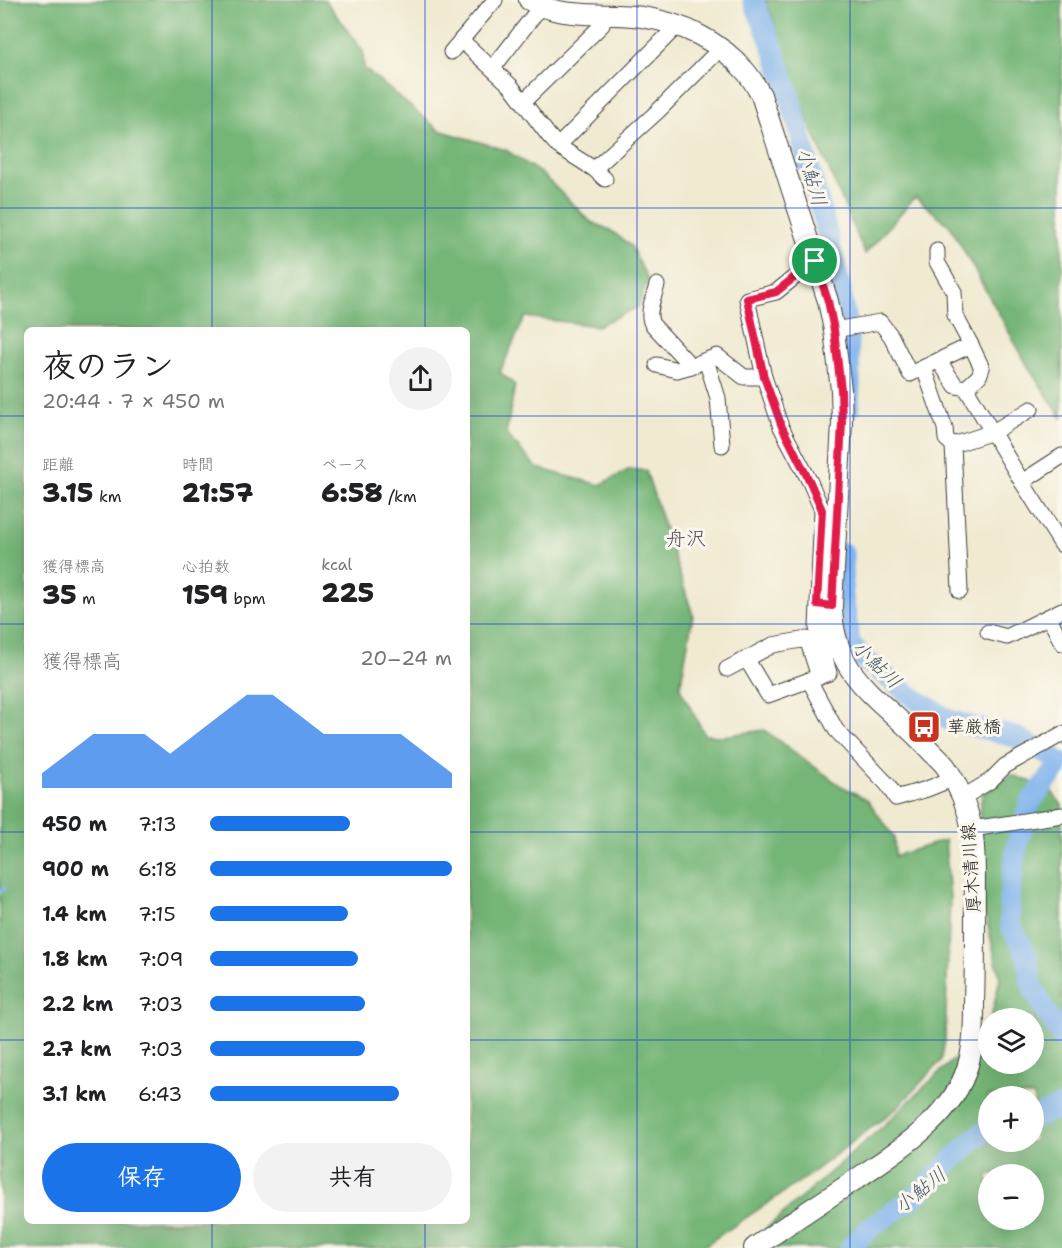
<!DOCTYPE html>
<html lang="ja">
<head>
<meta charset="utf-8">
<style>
  body { margin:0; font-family:"Shantell Sans","Klee One",sans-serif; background:#f2f2f2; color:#202124; height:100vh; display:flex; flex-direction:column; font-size:22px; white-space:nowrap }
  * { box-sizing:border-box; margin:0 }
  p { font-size:20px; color:#757577 }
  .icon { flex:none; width:33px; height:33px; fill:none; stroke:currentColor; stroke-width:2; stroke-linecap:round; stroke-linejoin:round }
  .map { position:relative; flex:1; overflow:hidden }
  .drawer { position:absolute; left:24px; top:327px; width:446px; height:897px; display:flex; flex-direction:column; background:#fff; border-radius:9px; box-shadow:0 6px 24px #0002 }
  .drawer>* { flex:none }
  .controls { position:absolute; left:978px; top:1008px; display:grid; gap:12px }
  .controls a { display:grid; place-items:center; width:66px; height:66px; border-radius:50%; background:#fff; box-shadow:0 6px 24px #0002; font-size:30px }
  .pin { position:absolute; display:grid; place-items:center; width:51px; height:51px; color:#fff; margin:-26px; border:3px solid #fff; border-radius:50%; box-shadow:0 2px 6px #0007 }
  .round { display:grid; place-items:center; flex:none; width:63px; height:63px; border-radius:32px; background:#f2f2f2 }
  .headline { display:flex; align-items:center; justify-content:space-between; height:102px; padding:0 18px }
  h1 { font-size:33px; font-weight:800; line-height:45px }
  .figures { display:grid; grid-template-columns:repeat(3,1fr); gap:9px; height:102px; padding:6px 18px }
  .figures div { display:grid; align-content:center }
  .figures b { font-size:26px; font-weight:800 }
  .figures small { font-size:16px; font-weight:400 }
  .figures p { font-size:16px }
  .chart { height:168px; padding:12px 18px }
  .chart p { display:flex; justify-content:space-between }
  .chart svg { width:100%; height:108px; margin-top:6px; fill:#1a73e8; opacity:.7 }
  .primary-button { display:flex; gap:12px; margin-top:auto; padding:12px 18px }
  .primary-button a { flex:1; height:69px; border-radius:36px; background:#1a73e8; color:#fff; font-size:24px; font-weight:800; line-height:69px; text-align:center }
  .primary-button a+a { background:#f2f2f2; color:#202124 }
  ul { padding:0 18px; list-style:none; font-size:20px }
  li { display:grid; grid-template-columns:96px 72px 1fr; align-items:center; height:45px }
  li i { height:15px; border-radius:8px; background:#1a73e8 }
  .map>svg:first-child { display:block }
</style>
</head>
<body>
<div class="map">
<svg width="1062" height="1248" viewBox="0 0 1062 1248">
  <rect width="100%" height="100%" fill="#fbf7ec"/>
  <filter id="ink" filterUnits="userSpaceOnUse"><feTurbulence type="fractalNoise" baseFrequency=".0167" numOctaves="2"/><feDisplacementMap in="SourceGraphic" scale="12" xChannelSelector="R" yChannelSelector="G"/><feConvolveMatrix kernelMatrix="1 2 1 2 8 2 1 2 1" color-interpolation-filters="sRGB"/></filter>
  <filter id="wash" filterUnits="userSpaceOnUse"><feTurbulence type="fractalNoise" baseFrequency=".008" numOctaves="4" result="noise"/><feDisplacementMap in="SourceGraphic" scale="24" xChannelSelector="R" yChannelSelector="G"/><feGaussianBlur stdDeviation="1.35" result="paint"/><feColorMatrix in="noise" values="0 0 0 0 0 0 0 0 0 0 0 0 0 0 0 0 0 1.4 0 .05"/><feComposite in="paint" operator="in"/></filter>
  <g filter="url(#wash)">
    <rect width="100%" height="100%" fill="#f0ead1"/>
    <g fill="#74b577" stroke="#48684a" stroke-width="1.5" fill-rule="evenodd">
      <path d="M0,0H325L363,51L364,68L439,130L506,150L542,174L591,222L610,230L631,246L648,280L638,307L597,326L525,317L500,372L515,385L506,434L537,468L600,485L630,469L646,471L693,615L680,688L705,735L723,736L764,730L841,786L867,799L894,837L895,856L945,840L950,897L945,1040L941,1061L897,1108L805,1178L701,1248H0ZM27,330H466V1221H27Z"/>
      <path d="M765,0H1062V418L1029,368L950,226L915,197L865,254L795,90L778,33Z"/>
      <path d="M1012,775L1049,788L1062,805V1248H745L761,1233L883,1126L943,1069L988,1030V1064H1034V1018H991L1000,978L974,866L982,794ZM988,1096H1034V1142H988ZM988,1174H1034V1220H988Z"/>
    </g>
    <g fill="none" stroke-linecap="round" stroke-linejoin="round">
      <g stroke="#7fb2ec" stroke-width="4">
        <path d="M1059,761L1062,759"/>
        <path d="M0,892L4,888"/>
      </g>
      <g stroke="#7fb2ec" stroke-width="21">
        <path d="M753,0L771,42L789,94L826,228L840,285L848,334L850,382L849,408"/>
        <path d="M843,553V595L850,643L864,659L911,696L949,720L1019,738L1059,761L1057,768L1030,803L1017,845L1009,900L1011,926L1027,955L1031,982L1035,991L1046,1013L1062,1037"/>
        <path d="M1034,1118L1062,1106"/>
        <path d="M850,1248L872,1226L914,1198L973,1140L988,1129"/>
      </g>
    </g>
  </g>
  <g filter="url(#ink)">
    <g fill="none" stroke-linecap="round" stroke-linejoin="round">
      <g stroke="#3c3b37" stroke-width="17">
        <g id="minor">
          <path d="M461,40L511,86L549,136L558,146L594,169L605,179"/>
          <path d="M451,52L495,0"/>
          <path d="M493,68L541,6"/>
          <path d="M524,101L602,25L604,15"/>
          <path d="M558,146L677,26"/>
          <path d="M594,169L657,112L722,47"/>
          <path d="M657,285C654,297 646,313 652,324L691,366L717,356L744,377H764"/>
          <path d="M834,330L880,322L891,336L910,374L971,345L955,315L954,292L937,262V251"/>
          <path d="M706,360L718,398L722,445"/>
          <path d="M939,361L956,386L966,388L1022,482L1062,545"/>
          <path d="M657,365L677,370L691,366"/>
          <path d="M924,368L945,428L946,439L953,445"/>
          <path d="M966,388L979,376L982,368L971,345"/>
          <path d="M1022,482L1062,456"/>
          <path d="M960,591L953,445L993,432L1031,409"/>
          <path d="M1049,617L1062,643"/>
          <path d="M988,632L1007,637L1062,610"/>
          <path d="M747,660L768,695L829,673L817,628L822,510L810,482L781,427L764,377L747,299L776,292L815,261"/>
          <path d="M727,669L773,645L807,639L819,677"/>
          <path d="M809,680L836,730L888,785L896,798L927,789L952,779"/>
          <path d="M962,798L990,781L1005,766L1062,734"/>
          <path d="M972,829L1062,815"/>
        </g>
      </g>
      <g stroke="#3c3b37" stroke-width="22">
        <path id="major" d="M529,0C537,4 545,8 554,10C583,17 613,13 642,17C682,23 720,41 746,72C752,79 757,88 761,95L828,301L834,330L841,390L842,423L832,606C833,679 883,699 927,747C933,754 941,760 946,767C958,785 968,808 972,830C977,857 974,888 975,916C975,945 975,973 974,1002C974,1023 974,1045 968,1065C953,1119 895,1152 852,1182C819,1204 786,1225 754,1248"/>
      </g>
      <use href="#minor" stroke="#fff" stroke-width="15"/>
      <use href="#major" stroke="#fff" stroke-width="20"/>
    </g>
  </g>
  <g fill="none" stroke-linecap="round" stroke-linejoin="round" filter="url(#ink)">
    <g stroke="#fff" stroke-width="12">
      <path id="route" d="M815,261L828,301L834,330L841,390L842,423L832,606L817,604L822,510L810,482L782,427L764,377L747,299L776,292Z"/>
    </g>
    <use href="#route" stroke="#e11d48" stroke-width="8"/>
  </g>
  <path fill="none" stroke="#1d4ed8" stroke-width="1.5" stroke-opacity="0.55" d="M212,0V330M425,0V330M637,0V1248M850,0V1248M0,208H1062M0,416H27M466,416H1062M0,624H27M466,624H1062M0,832H27M466,832H1062M0,1040H27M466,1040H988M1034,1040H1062M212,1221V1248M425,1221V1248"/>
  <defs>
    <g id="bus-square" transform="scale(1.725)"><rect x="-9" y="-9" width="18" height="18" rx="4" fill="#c8321e" stroke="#fbf7ec"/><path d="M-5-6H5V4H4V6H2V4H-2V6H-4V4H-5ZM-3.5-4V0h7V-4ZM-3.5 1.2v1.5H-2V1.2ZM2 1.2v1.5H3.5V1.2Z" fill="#fff"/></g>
  </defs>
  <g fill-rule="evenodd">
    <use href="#bus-square" x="924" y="727"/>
  </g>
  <g text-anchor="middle" stroke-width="6" stroke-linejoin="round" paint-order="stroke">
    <g font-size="18" fill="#1c1c1c" stroke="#fbf7ec" text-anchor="start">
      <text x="947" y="733">華厳橋</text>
    </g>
    <g font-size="18" fill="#1c1c1c" stroke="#fbf7ec">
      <text transform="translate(971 868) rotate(-94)" y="6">厚木清川線</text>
    </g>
    <g font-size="20" font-style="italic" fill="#44586f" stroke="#fbf7ec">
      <text transform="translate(812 177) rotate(74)" y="7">小鮎川</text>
      <text transform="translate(877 664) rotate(44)" y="7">小鮎川</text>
      <text transform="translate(920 1190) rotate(-39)" y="7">小鮎川</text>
    </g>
    <g font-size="20" fill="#544a62" stroke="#fbf7ec">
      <text x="686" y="545">舟沢</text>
    </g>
  </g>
</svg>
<div class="controls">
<a><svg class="icon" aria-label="layers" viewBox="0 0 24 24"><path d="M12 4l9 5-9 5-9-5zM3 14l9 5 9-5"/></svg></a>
<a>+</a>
<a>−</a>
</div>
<div class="pin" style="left:815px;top:261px;background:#1e9e55"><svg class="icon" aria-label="arrive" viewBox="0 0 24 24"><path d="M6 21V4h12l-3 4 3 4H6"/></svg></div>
<section class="drawer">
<div class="headline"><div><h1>夜のラン</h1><p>20:44 · 7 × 450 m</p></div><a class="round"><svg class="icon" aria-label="share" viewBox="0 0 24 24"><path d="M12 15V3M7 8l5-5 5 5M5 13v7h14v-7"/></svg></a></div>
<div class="figures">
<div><p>距離</p><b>3.15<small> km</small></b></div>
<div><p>時間</p><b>21:57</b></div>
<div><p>ペース</p><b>6:58<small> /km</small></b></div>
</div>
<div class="figures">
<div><p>獲得標高</p><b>35<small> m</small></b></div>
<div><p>心拍数</p><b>159<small> bpm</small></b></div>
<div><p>kcal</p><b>225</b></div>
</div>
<div class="chart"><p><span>獲得標高</span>20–24 m</p>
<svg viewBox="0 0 160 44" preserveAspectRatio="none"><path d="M0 44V38L10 30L20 22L30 22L40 22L50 30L60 22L70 14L80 6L90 6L100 14L110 22L120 22L130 22L140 22L150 30L160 38V44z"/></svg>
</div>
<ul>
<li><b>450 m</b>7:13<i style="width:58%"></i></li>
<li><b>900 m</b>6:18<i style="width:100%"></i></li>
<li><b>1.4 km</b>7:15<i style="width:57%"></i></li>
<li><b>1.8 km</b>7:09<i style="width:61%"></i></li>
<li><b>2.2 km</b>7:03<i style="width:64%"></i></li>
<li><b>2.7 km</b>7:03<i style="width:64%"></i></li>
<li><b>3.1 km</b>6:43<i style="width:78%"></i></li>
</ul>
<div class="primary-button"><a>保存</a><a>共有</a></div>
</section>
</div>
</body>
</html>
